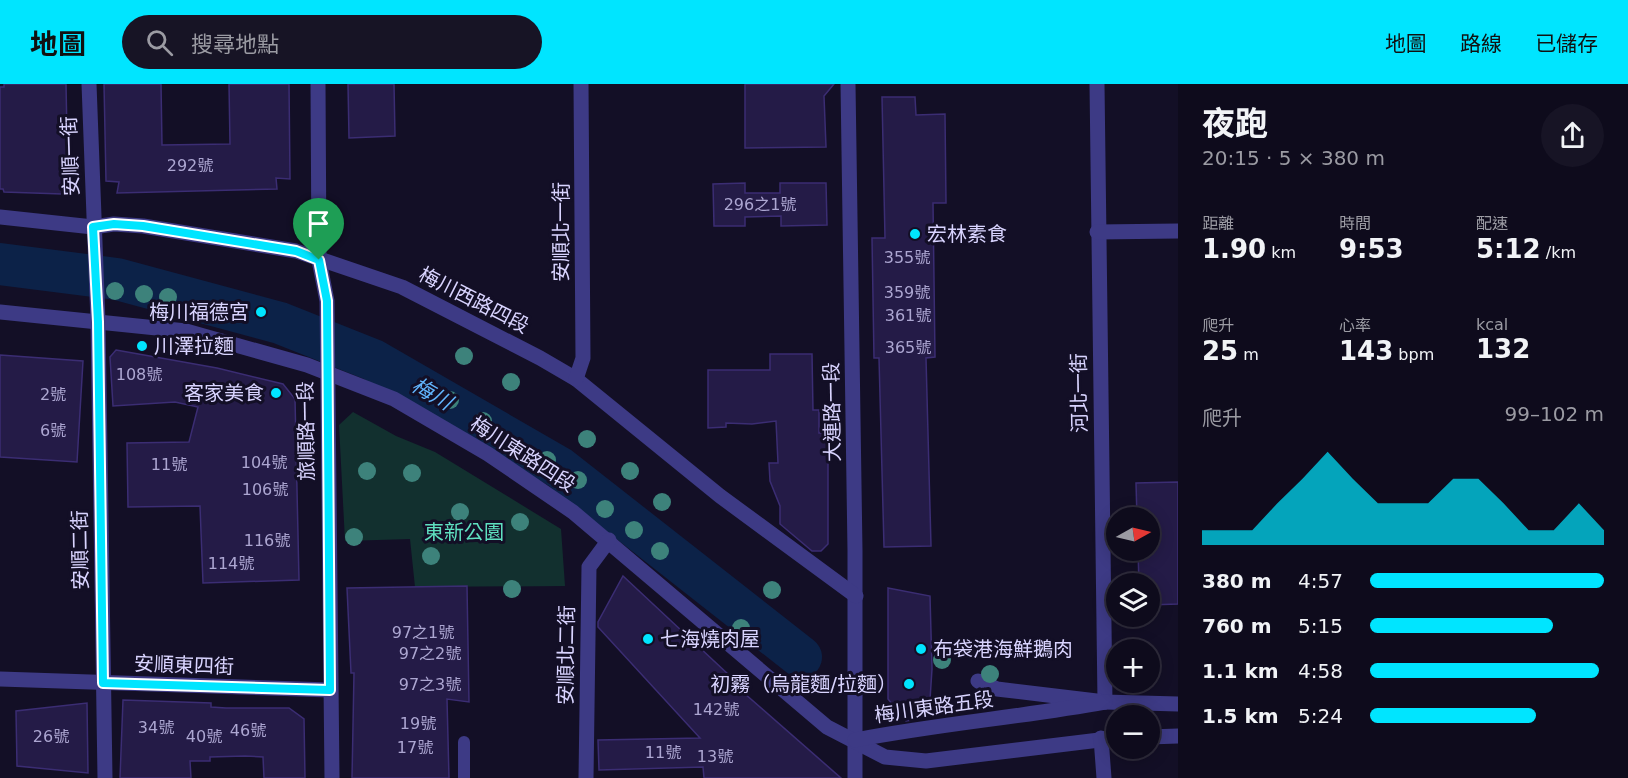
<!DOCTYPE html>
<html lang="zh-TW">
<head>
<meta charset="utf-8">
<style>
  body { margin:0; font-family:"DejaVu Sans","Noto Sans TC",sans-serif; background:#171425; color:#f1f3f6; height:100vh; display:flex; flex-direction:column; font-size:22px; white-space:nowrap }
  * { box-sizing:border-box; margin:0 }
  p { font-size:20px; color:#9b9ba3 }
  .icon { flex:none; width:33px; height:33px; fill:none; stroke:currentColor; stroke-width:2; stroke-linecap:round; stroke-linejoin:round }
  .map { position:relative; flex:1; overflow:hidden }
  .sheet { display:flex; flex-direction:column; background:#0e0b1c; width:450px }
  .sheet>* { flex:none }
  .needle { width:39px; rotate:82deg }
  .controls { position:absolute; left:1106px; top:423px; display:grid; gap:12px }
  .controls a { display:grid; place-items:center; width:54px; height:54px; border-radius:50%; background:#0e0b1c; box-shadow:0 3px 15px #0003,0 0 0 2px #2e2b3b; font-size:30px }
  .pin { position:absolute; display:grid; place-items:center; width:51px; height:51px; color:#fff; margin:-62px -26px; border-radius:50% 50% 50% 0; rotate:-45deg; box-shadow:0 0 6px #0007 }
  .pin .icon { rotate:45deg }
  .round { display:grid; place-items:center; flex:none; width:63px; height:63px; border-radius:32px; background:#171425 }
  .overview { display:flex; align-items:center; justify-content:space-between; height:102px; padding:0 24px }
  h1 { font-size:33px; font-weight:700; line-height:45px }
  .stats { display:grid; grid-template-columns:repeat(3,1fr); gap:9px; height:102px; padding:6px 24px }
  .stats div { display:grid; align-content:center }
  .stats b { font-size:26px; font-weight:700 }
  .stats small { font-size:16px; font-weight:400 }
  .stats p { font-size:16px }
  .chart { height:168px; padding:12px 24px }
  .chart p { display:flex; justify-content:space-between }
  .chart svg { width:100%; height:108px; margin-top:6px; fill:#00e5ff; opacity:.7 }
  ul { padding:0 24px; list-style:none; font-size:20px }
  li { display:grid; grid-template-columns:96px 72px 1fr; align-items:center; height:45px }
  li i { height:15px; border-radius:8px; background:#00e5ff }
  header { display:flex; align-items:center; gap:36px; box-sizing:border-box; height:84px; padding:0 30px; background:#00e5ff; color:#111 }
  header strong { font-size:28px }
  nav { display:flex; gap:33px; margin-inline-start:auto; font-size:21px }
  .search { width:420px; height:54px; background:#171425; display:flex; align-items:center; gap:15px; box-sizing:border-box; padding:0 21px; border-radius:33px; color:#9b9ba3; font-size:22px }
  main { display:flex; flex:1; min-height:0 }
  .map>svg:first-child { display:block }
</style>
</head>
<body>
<header>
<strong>地圖</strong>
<div class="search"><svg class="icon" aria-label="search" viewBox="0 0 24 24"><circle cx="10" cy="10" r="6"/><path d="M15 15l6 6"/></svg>搜尋地點</div>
<nav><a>地圖</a><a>路線</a><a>已儲存</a></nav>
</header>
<main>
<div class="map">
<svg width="1178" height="694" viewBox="0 0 1178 694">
  <rect width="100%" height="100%" fill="#130f26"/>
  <path fill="#12302f" d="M353,328L396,352L435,368L561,445L565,502L415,503L410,455L345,457L339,341Z"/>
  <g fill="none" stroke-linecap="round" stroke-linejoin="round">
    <path stroke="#0c2248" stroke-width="42" d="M0,180L117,195L280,239L373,276L560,384L801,573"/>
  </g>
  <g fill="#241b47" stroke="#3b2d73" stroke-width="1.5">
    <path d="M4,0H66L68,104L62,110L4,108L3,105H0V3H4Z"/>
    <path d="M104,0H161L162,61L230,60L229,0H289L290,95L276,94L277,105L117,109L119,98L106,97Z"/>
    <path d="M348,0H394L395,52L349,54Z"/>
    <path d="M745,0H834L824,12L826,63L745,64Z"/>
    <path d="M882,13H915L916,31L945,30L946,119H933L935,273L926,274L931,462L884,463L879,274H874L872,154H885Z"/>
    <path d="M745,99V109H780V99H826L827,141L781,142V132L745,133V142H714L713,100Z"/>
    <path d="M116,266L217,284L283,300L295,315L299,496L203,499L200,422L128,423L127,359L189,358L198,323L175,318L113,322L110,273Z"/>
    <path d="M770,270H812L813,326H819V349H826L828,378V460L821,467H812L780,440V422L770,397L769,379H778L776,337L752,340L726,339V343L708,344V286H770Z"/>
    <path d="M0,271L83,277L77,378L0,373Z"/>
    <path d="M1178,398V520L1149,521V500H1139L1138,466H1149V434H1137L1136,399Z"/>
    <path d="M623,492L745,606L744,609L841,694H704L703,683L599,686L598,656L700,654L598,543V538Z"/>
    <path d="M467,502L469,618L447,615L449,694H352L354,589H351L347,504Z"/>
    <path d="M888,504L930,512L932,585L929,631L913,636L906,637L888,615Z"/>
    <path d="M123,616L211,619V623L226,624H289L304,635L305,694H264L263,673L245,672L210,673V677H190L191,694H120Z"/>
    <path d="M87,619L88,689L17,682L16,627Z"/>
  </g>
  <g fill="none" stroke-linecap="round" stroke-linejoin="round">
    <path stroke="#3d3a85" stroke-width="12" d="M464,658V694"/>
    <g stroke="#3d3a85" stroke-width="15">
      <path d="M89,0L98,238L105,694"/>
      <path d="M318,0L319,176L327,217L332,694"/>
      <path d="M848,0L855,467V694"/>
      <path d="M1097,0L1105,618"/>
      <path d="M0,133L93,143L114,140L143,142L296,167L402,203L540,274L576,295L720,412L856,512"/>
      <path d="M1097,148L1178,147"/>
      <path d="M0,228L186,247L307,281L394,315L488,370L573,428L827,643L885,673L926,677L1116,654"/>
      <path d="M576,295L583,274L581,0"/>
      <path d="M0,595L330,606"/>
      <path d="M978,597L997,605L1105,618L1178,620"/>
      <path d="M1149,653L1178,652"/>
      <path d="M1101,654L1104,694"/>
      <path d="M855,656C938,640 1022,633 1105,618"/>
      <path d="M586,694L589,483L609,456"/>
    </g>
  </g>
  <g fill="#3d827b">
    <circle cx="115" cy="207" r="9"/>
    <circle cx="144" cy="210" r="9"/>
    <circle cx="168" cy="213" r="9"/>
    <circle cx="464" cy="272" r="9"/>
    <circle cx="511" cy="298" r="9"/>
    <circle cx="450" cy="316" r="9"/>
    <circle cx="483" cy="337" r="9"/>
    <circle cx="587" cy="355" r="9"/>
    <circle cx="547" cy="376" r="9"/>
    <circle cx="367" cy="387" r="9"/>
    <circle cx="630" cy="387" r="9"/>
    <circle cx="412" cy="389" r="9"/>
    <circle cx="578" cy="396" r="9"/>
    <circle cx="662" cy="418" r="9"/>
    <circle cx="605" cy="425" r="9"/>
    <circle cx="460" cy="428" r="9"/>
    <circle cx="520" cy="438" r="9"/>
    <circle cx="634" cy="446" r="9"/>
    <circle cx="354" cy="453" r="9"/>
    <circle cx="660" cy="467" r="9"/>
    <circle cx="431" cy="472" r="9"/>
    <circle cx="512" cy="505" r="9"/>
    <circle cx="772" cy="506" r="9"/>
    <circle cx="741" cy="544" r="9"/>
    <circle cx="942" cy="576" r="9"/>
    <circle cx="990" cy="590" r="9"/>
  </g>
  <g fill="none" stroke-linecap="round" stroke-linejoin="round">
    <g stroke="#fff" stroke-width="12">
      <path id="route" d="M114,140L143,142L296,167L319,176L327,217L330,606L103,599L98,238L93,143Z"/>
    </g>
    <use href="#route" stroke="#00e5ff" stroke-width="8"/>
  </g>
  <g fill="#00e5ff" stroke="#130f26" stroke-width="2">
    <circle cx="915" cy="150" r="6"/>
    <circle cx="261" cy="228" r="6"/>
    <circle cx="142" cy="262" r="6"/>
    <circle cx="276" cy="309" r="6"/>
    <circle cx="648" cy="555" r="6"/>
    <circle cx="921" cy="565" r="6"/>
    <circle cx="909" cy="600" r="6"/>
  </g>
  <g text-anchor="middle" stroke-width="6" stroke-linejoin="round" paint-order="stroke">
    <g font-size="16" fill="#aca6d1">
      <text x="190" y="87">292號</text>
      <text x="760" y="126">296之1號</text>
      <text x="907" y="179">355號</text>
      <text x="907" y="214">359號</text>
      <text x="908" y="237">361號</text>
      <text x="908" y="269">365號</text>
      <text x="139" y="296">108號</text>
      <text x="53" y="316">2號</text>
      <text x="53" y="352">6號</text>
      <text x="264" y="384">104號</text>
      <text x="169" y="386">11號</text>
      <text x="265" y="411">106號</text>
      <text x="267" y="462">116號</text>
      <text x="231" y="485">114號</text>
      <text x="423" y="554">97之1號</text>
      <text x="430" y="575">97之2號</text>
      <text x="430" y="606">97之3號</text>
      <text x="716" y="631">142號</text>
      <text x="418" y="645">19號</text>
      <text x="156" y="649">34號</text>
      <text x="248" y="652">46號</text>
      <text x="51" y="658">26號</text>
      <text x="204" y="658">40號</text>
      <text x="415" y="669">17號</text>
      <text x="663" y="674">11號</text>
      <text x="715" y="678">13號</text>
    </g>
    <g font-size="20" fill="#d9d4ff" stroke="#130f26">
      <text transform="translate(70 72) rotate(-92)" y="7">安順一街</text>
      <text transform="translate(561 148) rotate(-90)" y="7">安順北一街</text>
      <text transform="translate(474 216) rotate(27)" y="7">梅川西路四段</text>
      <text transform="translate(1079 309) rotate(-91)" y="7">河北一街</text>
      <text transform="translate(832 328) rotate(-91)" y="7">大連路一段</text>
      <text transform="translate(306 347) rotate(-91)" y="7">旅順路一段</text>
      <text transform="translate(523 370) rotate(33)" y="7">梅川東路四段</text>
      <text transform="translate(80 466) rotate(-91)" y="7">安順二街</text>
      <text transform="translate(566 571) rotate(-89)" y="7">安順北二街</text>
      <text transform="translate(184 581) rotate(2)" y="7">安順東四街</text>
      <text transform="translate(934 623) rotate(-8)" y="7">梅川東路五段</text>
    </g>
    <g font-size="20" fill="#d9d4ff" stroke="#130f26" text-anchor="start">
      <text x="927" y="157">宏林素食</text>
      <text x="249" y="235" text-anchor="end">梅川福德宮</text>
      <text x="154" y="269">川澤拉麵</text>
      <text x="264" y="316" text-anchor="end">客家美食</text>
      <text x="660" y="562">七海燒肉屋</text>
      <text x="933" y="572">布袋港海鮮鵝肉</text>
      <text x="897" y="607" text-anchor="end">初霧（烏龍麵/拉麵）</text>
    </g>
    <g font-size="20" fill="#5fe0c0" stroke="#130f26">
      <text x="464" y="455">東新公園</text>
    </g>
    <g font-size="21" font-style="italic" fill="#62b6ff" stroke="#130f26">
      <text transform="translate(432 310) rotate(30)" y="7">梅川</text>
    </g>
  </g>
</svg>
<div class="controls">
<a><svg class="needle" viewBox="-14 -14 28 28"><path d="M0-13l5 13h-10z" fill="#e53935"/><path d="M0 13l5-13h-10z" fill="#9b9ba3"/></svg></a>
<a><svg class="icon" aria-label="layers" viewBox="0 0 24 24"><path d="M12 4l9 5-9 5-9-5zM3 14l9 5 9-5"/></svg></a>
<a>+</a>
<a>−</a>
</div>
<div class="pin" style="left:319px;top:176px;background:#1e9e55"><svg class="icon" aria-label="arrive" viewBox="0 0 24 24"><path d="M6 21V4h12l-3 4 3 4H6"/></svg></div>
</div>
<section class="sheet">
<div class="overview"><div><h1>夜跑</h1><p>20:15 · 5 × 380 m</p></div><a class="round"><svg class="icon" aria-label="share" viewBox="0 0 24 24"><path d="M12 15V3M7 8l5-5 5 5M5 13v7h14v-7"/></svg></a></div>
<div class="stats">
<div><p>距離</p><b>1.90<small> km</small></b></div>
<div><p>時間</p><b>9:53</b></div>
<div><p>配速</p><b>5:12<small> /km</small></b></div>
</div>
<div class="stats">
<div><p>爬升</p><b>25<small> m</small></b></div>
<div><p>心率</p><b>143<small> bpm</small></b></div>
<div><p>kcal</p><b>132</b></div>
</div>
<div class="chart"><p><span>爬升</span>99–102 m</p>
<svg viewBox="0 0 160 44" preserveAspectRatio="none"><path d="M0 44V38L10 38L20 38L30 27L40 17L50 6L60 17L70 27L80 27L90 27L100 17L110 17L120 27L130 38L140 38L150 27L160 38V44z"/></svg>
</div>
<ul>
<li><b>380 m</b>4:57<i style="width:100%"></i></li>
<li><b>760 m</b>5:15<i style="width:78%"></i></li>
<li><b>1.1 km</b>4:58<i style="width:98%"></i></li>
<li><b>1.5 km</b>5:24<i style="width:71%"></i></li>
</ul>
</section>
</main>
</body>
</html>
